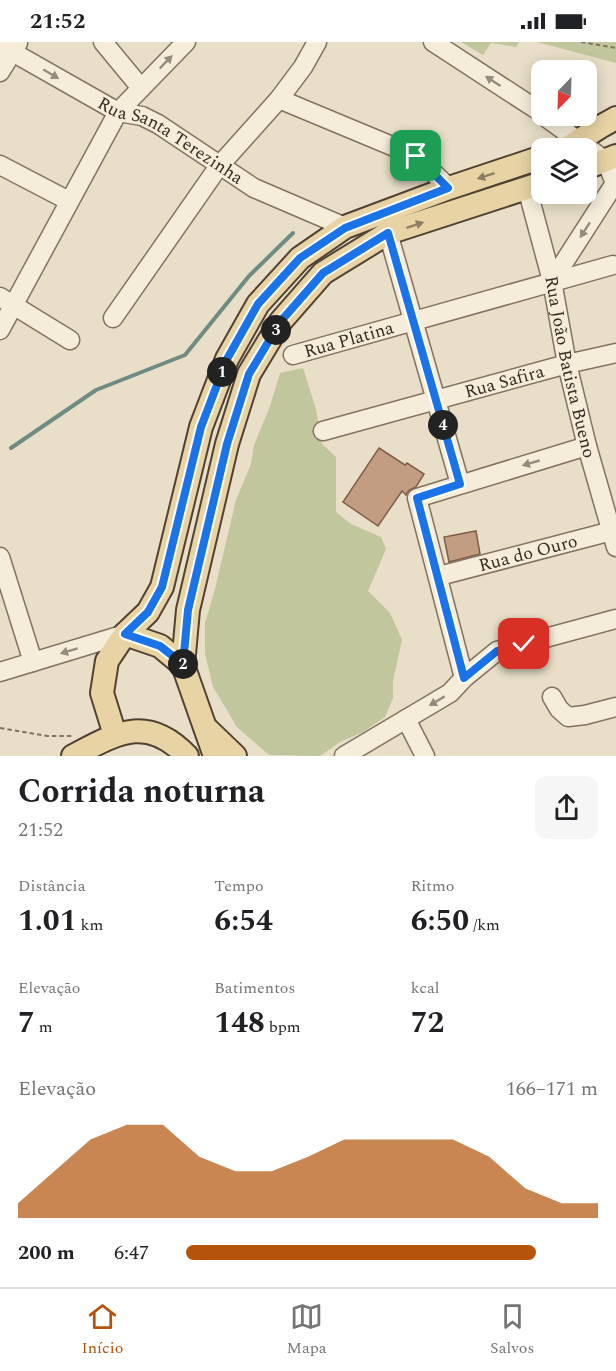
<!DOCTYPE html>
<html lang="pt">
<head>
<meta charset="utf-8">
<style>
  body { margin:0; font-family:Spectral,serif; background:#f6f6f6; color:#202124; height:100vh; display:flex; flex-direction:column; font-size:22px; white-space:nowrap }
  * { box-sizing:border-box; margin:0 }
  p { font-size:20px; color:#757577 }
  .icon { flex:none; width:33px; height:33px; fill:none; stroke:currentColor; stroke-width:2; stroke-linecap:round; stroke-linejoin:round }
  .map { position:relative; height:714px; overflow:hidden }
  .side { display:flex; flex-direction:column; background:#fff; flex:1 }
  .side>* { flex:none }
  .needle { width:39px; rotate:203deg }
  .fabs { position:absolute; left:531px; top:18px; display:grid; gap:12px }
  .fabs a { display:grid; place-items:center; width:66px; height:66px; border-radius:12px; background:#fff; box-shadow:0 3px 15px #0003; font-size:30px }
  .pin { position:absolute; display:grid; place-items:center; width:51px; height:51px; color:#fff; margin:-26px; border-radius:12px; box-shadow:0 3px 9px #0006 }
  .km { position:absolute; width:30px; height:30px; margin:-15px; border-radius:50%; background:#222; color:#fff; font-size:16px; line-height:30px; text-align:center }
  .round { display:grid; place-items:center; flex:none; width:63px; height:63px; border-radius:12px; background:#f6f6f6 }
  .head { display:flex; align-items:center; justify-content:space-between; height:102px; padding:0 18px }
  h1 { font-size:33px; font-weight:700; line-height:45px }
  .figures { display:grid; grid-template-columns:repeat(3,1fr); gap:9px; height:102px; padding:6px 18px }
  .figures div { display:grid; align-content:center }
  .figures b { font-size:30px; font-weight:700 }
  .figures small { font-size:16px; font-weight:400 }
  .figures p { font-size:16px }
  .chart { height:168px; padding:12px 18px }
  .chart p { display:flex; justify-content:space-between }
  .chart svg { width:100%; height:108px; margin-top:6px; fill:#b45309; opacity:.7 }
  ul { padding:0 18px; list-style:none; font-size:20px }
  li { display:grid; grid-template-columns:96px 72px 1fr; align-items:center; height:45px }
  li i { height:15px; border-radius:8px; background:#b45309 }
  .status { display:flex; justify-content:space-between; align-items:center; height:42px; padding:0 30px; background:#fff; direction:ltr }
  .status svg { height:16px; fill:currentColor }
  .dock { display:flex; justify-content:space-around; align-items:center; height:84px; border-top:2px solid #e0e0e0; background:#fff; font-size:16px; color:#757577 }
  .dock a { display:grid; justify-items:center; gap:3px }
  .dock .active { color:#b45309 }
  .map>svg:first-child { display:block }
</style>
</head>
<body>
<div class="status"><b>21:52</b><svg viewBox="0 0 49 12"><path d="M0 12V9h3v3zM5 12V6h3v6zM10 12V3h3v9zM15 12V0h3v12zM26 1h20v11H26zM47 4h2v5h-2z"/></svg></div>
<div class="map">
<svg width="616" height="714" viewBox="0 0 616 714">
  <rect width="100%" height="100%" fill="#e9dfc8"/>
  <g fill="#c1c69d">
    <path d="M461,0H519L516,5L491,1L483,13Z"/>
    <path d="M537,0H616V21Z"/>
    <path d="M303,326L316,367L322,402L336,415V470L351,482L381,495L386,507L368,549L390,571L402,598L393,639V656L385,675L363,690L340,700L320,714L269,713L237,685L213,645L205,612V581L215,547L236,458L251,422L254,403L270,364L280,331Z"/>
  </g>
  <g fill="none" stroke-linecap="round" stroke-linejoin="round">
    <path stroke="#708b84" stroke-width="4" d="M11,406L96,348L185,313L249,234L293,191"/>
  </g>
  <g fill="#c39d82" stroke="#7f5e48" stroke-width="1.5">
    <path d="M379,406L405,423L407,421L424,432L416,445L409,448L406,453L402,449L378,484L343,460Z"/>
    <path d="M476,489L480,512L449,520L444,495Z"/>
  </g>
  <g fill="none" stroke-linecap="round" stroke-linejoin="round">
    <g stroke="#83725f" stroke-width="21">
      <g id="minor">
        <path d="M103,0L141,46"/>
        <path d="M433,0L542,71"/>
        <path id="s1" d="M0,3L118,70L142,74L158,82L254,146L345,185"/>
        <path d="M0,30L18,1"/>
        <path d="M279,57L416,114L449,146"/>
        <path d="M544,74L606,119L615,141L552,239"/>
        <path d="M0,123L69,159"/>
        <path id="s2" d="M527,146L552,239L567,322L587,404L616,505"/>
        <path d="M388,191L460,442"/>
        <path d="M0,255L70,298"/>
        <path d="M113,276L219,124L279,57L303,25L317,0"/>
        <path d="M0,288L118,70L186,0"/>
        <path id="s3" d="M293,313L613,223"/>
        <path id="s4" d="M323,389L567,322L616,311"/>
        <path d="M0,515L33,620"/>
        <path id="s5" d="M439,534L616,488"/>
        <path d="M0,630L125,592"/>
        <path d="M464,636L417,456L587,404"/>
        <path d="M552,655L559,667L568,675L585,673L616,665"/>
        <path d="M406,677L425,714"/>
        <path d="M344,714L450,651L464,636L497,609L616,577"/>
      </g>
    </g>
    <g stroke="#514132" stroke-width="26">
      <g id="major">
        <path d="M567,106L600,85L616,76"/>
        <path d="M586,126L616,114"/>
        <path d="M125,592L160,604L183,623"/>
        <path d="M208,688L235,714"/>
        <path d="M115,693L102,651L107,619L125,592L148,570L162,545L201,385L227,317L258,262L300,216L345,185L449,146L542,115"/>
        <path d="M73,714C117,691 147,672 187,714"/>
        <path d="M215,714L183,623L188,568L227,402L249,332L281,279L323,231L388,191L542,141"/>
      </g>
    </g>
    <g stroke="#83725f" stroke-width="2" stroke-dasharray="4.5 3" stroke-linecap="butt">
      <path d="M581,0L616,6"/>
      <path d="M0,686L48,694H73"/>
    </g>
    <use href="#minor" stroke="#f5edda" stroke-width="18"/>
    <use href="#major" stroke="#e7d3a4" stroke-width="22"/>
  </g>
  <defs><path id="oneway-solid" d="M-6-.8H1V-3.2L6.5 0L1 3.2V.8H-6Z" transform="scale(1.5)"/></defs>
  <g fill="#958c7e">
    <use href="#oneway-solid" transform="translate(166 20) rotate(-46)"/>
    <use href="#oneway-solid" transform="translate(51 32) rotate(30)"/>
    <use href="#oneway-solid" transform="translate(493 39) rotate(-147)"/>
    <use href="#oneway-solid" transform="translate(585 188) rotate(123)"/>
    <use href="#oneway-solid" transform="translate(531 421) rotate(164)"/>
    <use href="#oneway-solid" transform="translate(69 609) rotate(163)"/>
    <use href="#oneway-solid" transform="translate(437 659) rotate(149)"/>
  </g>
  <g fill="#8e7f62">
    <use href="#oneway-solid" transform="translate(486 134) rotate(162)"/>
    <use href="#oneway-solid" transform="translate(415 183) rotate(-18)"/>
  </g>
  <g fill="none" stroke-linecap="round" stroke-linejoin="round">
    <g stroke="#fff" stroke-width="12">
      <path id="route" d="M416,114L448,146L345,186L300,216L258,262L227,317L201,385L162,545L148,570L125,592L160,604L183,622L188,568L227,402L249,332L281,279L323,231L388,191L460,442L417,456L464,636L497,609L524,602"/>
    </g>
    <use href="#route" stroke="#1a73e8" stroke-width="8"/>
  </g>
  <g text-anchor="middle" stroke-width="4.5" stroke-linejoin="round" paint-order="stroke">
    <g font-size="18" fill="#352b21" stroke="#f1ead6">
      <text dy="6" stroke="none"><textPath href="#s1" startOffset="196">Rua Santa Terezinha</textPath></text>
      <text dy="6" stroke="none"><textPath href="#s3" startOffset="58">Rua Platina</textPath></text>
      <text dy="6" stroke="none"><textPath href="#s2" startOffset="184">Rua João Batista Bueno</textPath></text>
      <text dy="6" stroke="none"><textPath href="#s4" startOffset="188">Rua Safira</textPath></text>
      <text dy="6" stroke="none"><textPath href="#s5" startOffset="92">Rua do Ouro</textPath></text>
    </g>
  </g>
</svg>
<div class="fabs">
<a><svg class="needle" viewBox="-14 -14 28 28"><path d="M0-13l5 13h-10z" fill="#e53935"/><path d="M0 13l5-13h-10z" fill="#757577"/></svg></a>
<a><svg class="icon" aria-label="layers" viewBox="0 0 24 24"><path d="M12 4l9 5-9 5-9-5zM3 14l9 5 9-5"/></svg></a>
</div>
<div class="pin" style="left:416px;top:114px;background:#1e9e55"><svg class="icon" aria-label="arrive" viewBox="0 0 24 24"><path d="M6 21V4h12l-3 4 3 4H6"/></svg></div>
<div class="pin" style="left:524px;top:602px;background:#d93025"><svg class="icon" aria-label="check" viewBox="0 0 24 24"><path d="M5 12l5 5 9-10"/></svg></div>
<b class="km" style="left:222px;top:330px">1</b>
<b class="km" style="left:183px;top:622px">2</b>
<b class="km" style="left:276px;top:288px">3</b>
<b class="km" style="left:443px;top:383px">4</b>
</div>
<section class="side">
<div class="head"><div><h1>Corrida noturna</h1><p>21:52</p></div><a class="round"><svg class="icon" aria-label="share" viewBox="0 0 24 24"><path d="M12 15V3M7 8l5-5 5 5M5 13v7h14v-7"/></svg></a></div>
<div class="figures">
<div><p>Distância</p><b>1.01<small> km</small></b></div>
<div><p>Tempo</p><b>6:54</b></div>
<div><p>Ritmo</p><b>6:50<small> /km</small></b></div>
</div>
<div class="figures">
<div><p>Elevação</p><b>7<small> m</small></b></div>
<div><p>Batimentos</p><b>148<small> bpm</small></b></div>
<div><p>kcal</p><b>72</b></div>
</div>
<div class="chart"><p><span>Elevação</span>166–171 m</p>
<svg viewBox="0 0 160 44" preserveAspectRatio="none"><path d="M0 44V38L10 25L20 12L30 6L40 6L50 19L60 25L70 25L80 19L90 12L100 12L110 12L120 12L130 19L140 32L150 38L160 38V44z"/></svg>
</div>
<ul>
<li><b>200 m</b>6:47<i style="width:85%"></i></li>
</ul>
</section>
<nav class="dock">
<a class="active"><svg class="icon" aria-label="home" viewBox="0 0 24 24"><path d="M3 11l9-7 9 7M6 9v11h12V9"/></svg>Início</a>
<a><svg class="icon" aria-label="map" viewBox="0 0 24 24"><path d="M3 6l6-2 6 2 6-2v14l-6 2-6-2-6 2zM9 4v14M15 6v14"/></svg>Mapa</a>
<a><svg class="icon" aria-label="saved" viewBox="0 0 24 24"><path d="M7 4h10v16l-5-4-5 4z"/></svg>Salvos</a>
</nav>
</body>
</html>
